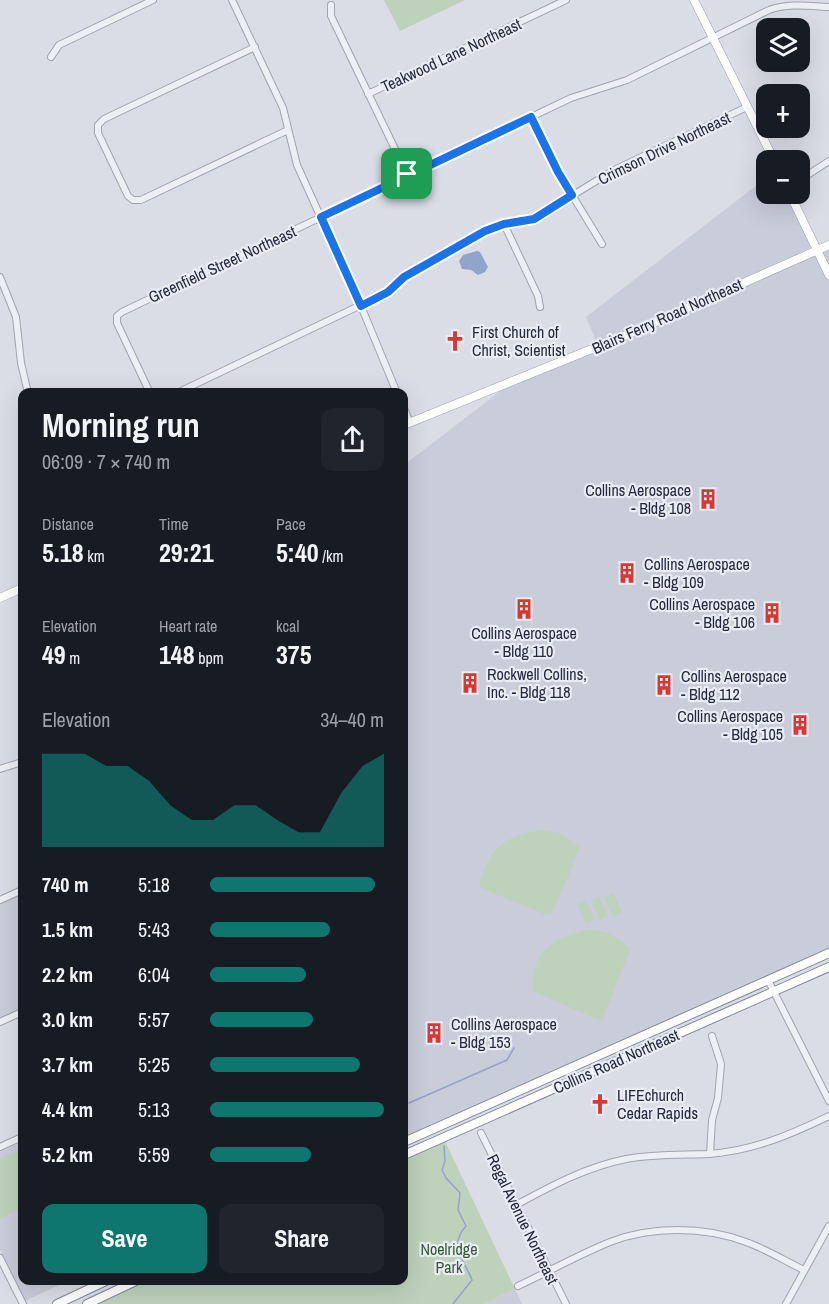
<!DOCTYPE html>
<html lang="en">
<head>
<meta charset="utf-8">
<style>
  body { margin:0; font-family:"Archivo Narrow",sans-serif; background:#20242c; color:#f1f3f6; height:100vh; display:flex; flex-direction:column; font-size:22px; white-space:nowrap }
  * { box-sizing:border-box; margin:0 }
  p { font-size:20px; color:#9ea1a6 }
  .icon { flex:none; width:33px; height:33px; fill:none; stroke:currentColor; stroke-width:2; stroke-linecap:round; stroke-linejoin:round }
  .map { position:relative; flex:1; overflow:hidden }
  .panel { position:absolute; left:18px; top:388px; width:390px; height:897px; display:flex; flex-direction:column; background:#171b24; border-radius:12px; box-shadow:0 6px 24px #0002 }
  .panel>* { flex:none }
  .fabs { position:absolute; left:756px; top:18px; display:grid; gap:12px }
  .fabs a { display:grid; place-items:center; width:54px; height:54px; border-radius:12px; background:#171b24; box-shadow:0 6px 24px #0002; font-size:30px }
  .pin { position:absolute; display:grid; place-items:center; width:51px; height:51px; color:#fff; margin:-26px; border-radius:12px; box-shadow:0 3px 9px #0006 }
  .round { display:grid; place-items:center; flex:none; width:63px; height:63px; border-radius:12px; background:#20242c }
  .overview { display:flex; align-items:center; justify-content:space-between; height:102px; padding:0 24px }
  h1 { font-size:33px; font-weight:700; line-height:45px }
  .figures { display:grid; grid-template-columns:repeat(3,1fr); gap:9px; height:102px; padding:6px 24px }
  .figures div { display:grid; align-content:center }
  .figures b { font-size:26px; font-weight:700 }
  .figures small { font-size:16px; font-weight:400 }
  .figures p { font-size:16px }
  .chart { height:168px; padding:12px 24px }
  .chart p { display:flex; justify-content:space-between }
  .chart svg { width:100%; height:108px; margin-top:6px; fill:#0f766e; opacity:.7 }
  .primary-button { display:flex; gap:12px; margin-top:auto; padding:12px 24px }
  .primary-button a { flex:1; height:69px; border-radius:12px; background:#0f766e; color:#fff; font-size:24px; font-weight:700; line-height:69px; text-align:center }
  .primary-button a+a { background:#20242c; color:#f1f3f6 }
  ul { padding:0 24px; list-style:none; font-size:20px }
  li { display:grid; grid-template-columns:96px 72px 1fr; align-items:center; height:45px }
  li i { height:15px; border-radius:8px; background:#0f766e }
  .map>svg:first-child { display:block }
</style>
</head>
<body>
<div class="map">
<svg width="829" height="1304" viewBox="0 0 829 1304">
  <rect width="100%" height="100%" fill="#dbdde6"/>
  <g fill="#c9ccd9">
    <path d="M766,178V194H790L817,250L829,245V953L404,1142V465L511,383L598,346L586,317Z"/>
    <path d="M22,890V1012L0,1022V900Z"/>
    <path d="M22,1142V1281H68L25,1301L0,1250V1152Z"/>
    <path d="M515,1289L522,1304H483Z"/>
  </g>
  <g fill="#bdd1bb">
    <path d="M384,0H465L400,31Z"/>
    <path d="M539,830L559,833L580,848L552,913L547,915L479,887C489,848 500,839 539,830Z"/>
    <path d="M613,893L622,912L613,917L604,898Z"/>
    <path d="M599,897L608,916L600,920L591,901Z"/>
    <path d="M586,901L595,920L586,924L577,905Z"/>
    <path d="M586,930C607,931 614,935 630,949L603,1018L598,1020L533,991C530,954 552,938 586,930Z"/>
    <path d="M443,1137L515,1289L483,1304H87L136,1281H404V1155Z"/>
    <path d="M20,1150L22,1156V1208L0,1219V1158Z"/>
  </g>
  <path fill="#93a4ca" d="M477,251L480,252L488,267L485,272L478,275L471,270L462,269L459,261L463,255Z"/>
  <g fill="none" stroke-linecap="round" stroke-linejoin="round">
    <g stroke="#93a4ca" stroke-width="1.5">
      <path d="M409,1103L507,1060L514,1048"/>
      <path d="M444,1146L445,1161L442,1170L446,1178L460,1193L458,1210L466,1226C448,1246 464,1259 472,1280L453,1304"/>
    </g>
    <g stroke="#a0a3b0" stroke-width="8">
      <g id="minor">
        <path d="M232,0L283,108L297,165L361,306L397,393"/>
        <path d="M331,5V16L407,174"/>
        <path d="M255,47L104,119L98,125V133L128,196L133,200H141L288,130"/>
        <path d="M51,57L59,45L153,0"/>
        <path d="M368,94L566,0"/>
        <path d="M531,117L558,172L602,244"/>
        <path d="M800,180L829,161"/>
        <path d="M504,224L538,296L540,307"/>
        <path d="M0,277L16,317L21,363L28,393"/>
        <path d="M150,393L117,323V316L122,312L571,98L627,80L769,10C789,3 809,6 829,7"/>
        <path d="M177,393L388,292L404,277L485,231L504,224L534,219L614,170L747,107"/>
        <path d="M404,408L410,423"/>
        <path d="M0,769L22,762"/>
        <path d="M0,900L22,890"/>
        <path d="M768,980L829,1101"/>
        <path d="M0,1022L22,1012"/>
        <path d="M481,1133L566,1304"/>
        <path d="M0,1147L22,1137"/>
        <path d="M710,1154L712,1120L718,1098L721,1064L712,1036"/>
        <path d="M516,1205C551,1186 586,1167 626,1159C653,1154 680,1155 708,1154C752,1151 790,1135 829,1116"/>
        <path d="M0,1258L23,1304"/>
        <path d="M518,1286C548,1272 578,1255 610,1242C651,1226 704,1226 746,1242C766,1249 785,1261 804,1270"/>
        <path d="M786,1304L829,1226"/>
      </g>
    </g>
    <g stroke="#999fb3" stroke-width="9">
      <g id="major">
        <path d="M694,0L774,160"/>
        <path d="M790,194L829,275"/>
        <path d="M404,425L624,336L829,245"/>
        <path d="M0,598L22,588"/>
      </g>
    </g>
    <g stroke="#81889e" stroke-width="10">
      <g id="highway">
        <path d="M404,1142L829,953"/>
        <path d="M404,1155L829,967"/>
        <path d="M57,1304L106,1281"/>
        <path d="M87,1304L136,1281"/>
      </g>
    </g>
    <use href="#minor" stroke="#eeeff5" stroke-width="6"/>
    <use href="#major" stroke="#fff" stroke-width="8"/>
    <use href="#highway" stroke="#fff" stroke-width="8"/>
  </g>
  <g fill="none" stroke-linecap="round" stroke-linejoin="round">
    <g stroke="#fff" stroke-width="12">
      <path id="route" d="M531,117L558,172L572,195L534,219L504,224L485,231L404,277L388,292L361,306L321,217Z"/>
    </g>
    <use href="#route" stroke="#1a73e8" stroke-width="8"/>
  </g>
  <defs>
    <g id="church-bare" transform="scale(1.62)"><path d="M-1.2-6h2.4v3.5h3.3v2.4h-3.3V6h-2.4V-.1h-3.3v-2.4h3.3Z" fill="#d63935" stroke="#eaecf4" stroke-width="2.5" paint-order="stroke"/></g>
    <g id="building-bare" transform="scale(1.62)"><path d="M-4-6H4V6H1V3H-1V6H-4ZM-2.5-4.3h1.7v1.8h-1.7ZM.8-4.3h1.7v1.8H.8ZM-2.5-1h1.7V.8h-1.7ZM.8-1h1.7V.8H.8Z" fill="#d63935" stroke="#eaecf4" stroke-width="2.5" paint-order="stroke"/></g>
  </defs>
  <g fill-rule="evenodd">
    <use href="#church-bare" x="455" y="341"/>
    <use href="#building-bare" x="708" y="499"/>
    <use href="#building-bare" x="627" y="573"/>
    <use href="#building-bare" x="524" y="609"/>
    <use href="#building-bare" x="772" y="613"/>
    <use href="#building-bare" x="470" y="683"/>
    <use href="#building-bare" x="664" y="685"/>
    <use href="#building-bare" x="800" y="725"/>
    <use href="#building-bare" x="434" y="1033"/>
    <use href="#church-bare" x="600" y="1104"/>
  </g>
  <g text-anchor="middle" stroke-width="4.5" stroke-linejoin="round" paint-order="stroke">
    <g font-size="16" fill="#24293d" stroke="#eaecf4">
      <text transform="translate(451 55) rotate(-25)" y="6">Teakwood Lane Northeast</text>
      <text transform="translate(664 148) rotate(-26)" y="6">Crimson Drive Northeast</text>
      <text transform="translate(222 264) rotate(-25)" y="6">Greenfield Street Northeast</text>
      <text transform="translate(667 316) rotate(-24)" y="6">Blairs Ferry Road Northeast</text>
      <text transform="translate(616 1061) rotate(-24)" y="6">Collins Road Northeast</text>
      <text transform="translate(523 1219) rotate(64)" y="6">Regal Avenue Northeast</text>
    </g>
    <g font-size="16" fill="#24293d" stroke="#eaecf4" text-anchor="start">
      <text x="472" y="338">First Church of<tspan x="472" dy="18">Christ, Scientist</tspan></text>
      <text x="691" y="496" text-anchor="end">Collins Aerospace<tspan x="691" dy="18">- Bldg 108</tspan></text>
      <text x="644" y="570">Collins Aerospace<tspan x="644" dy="18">- Bldg 109</tspan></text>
      <text x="755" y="610" text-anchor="end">Collins Aerospace<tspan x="755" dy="18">- Bldg 106</tspan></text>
      <text x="524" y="639" text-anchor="middle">Collins Aerospace<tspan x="524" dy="18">- Bldg 110</tspan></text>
      <text x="487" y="680">Rockwell Collins,<tspan x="487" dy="18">Inc. - Bldg 118</tspan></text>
      <text x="681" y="682">Collins Aerospace<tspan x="681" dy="18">- Bldg 112</tspan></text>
      <text x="783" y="722" text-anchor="end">Collins Aerospace<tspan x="783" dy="18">- Bldg 105</tspan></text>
      <text x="451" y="1030">Collins Aerospace<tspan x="451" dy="18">- Bldg 153</tspan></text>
      <text x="617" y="1101">LIFEchurch<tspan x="617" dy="18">Cedar Rapids</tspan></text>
    </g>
    <g font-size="16" fill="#315a31" stroke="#eaecf4">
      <text x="449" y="1255">Noelridge<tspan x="449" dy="18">Park</tspan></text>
    </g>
  </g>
</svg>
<div class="fabs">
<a><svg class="icon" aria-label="layers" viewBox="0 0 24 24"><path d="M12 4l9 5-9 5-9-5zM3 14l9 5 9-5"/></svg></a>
<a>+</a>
<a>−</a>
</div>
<div class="pin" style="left:407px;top:174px;background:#1e9e55"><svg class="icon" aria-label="arrive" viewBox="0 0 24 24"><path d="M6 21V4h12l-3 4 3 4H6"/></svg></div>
<section class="panel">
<div class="overview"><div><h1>Morning run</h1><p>06:09 · 7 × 740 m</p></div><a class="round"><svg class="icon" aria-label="share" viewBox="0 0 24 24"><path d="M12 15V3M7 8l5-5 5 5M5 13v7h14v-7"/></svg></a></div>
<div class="figures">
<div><p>Distance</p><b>5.18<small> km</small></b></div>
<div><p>Time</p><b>29:21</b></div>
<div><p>Pace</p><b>5:40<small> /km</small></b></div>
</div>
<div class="figures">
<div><p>Elevation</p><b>49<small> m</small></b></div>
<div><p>Heart rate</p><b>148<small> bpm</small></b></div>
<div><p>kcal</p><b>375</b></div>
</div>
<div class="chart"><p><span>Elevation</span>34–40 m</p>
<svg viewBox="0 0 160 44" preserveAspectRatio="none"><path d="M0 44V6L10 6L20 6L30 11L40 11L50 17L60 27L70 33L80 33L90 27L100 27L110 33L120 38L130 38L140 22L150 11L160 6V44z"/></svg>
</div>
<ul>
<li><b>740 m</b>5:18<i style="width:95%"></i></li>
<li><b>1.5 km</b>5:43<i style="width:69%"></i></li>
<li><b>2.2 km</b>6:04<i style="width:55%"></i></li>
<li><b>3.0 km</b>5:57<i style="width:59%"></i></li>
<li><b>3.7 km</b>5:25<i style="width:86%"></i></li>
<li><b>4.4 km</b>5:13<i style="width:100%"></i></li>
<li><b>5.2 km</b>5:59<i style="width:58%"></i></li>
</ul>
<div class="primary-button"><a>Save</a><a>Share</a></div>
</section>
</div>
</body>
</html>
